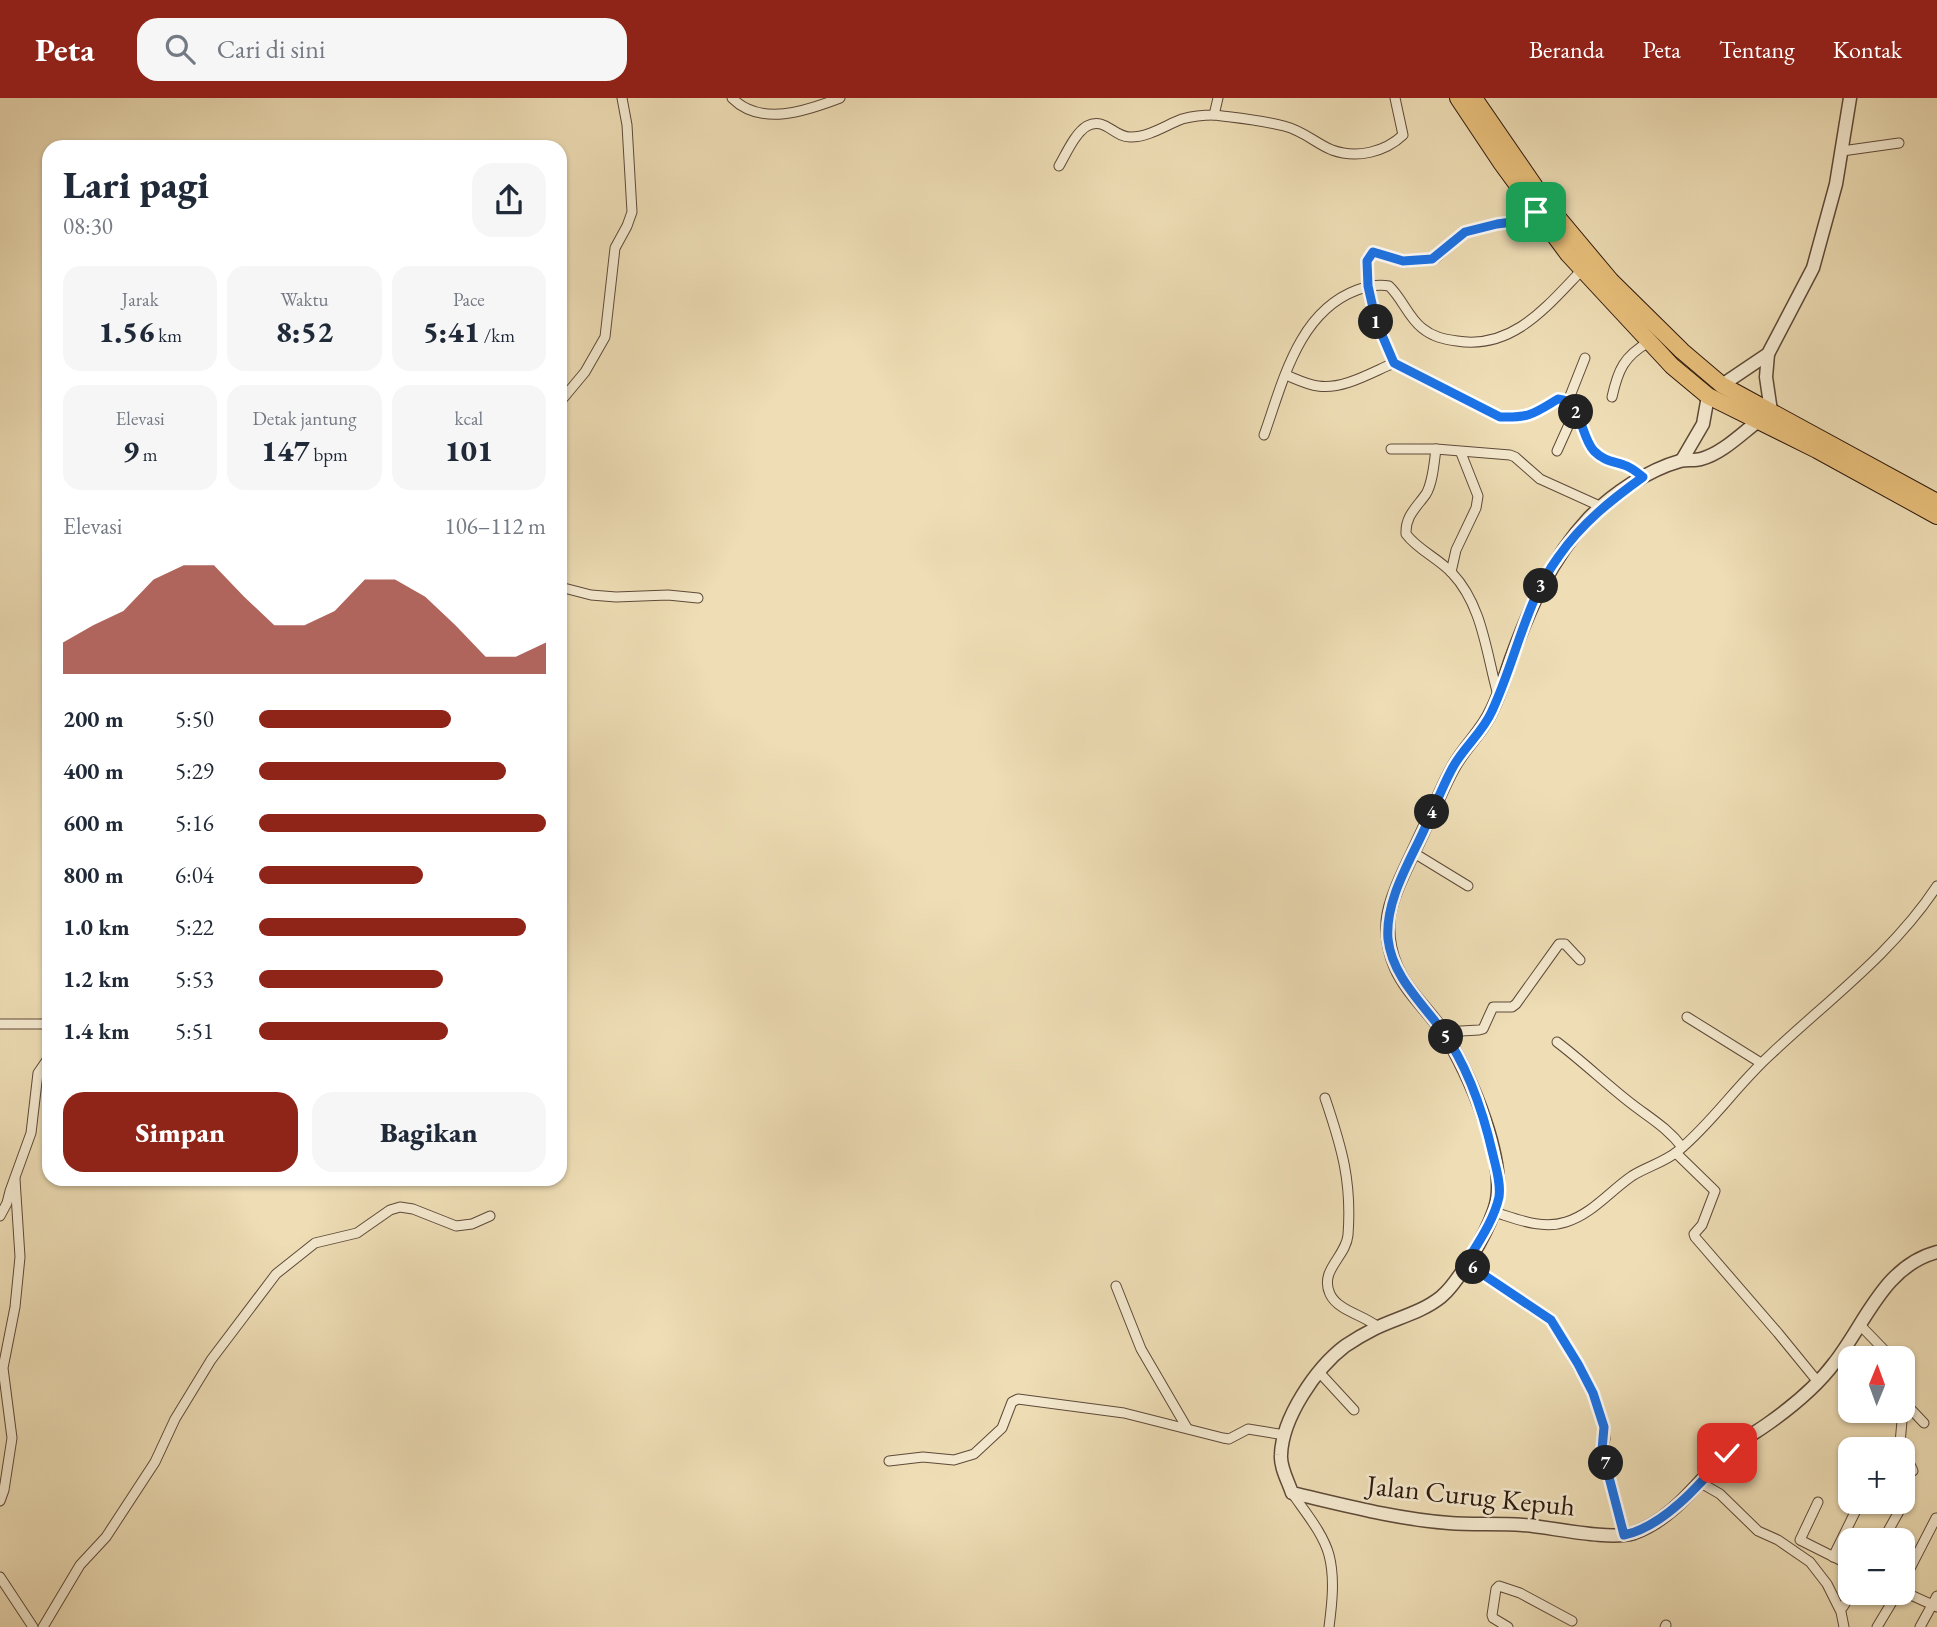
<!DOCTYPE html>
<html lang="id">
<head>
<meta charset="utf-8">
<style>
  body { margin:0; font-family:"EB Garamond",serif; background:#f6f6f7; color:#1f2937; height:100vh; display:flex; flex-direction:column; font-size:26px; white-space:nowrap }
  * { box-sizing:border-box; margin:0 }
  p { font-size:23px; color:#747a83 }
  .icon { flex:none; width:38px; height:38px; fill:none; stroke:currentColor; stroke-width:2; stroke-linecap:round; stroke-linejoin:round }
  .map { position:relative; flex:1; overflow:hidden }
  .side { position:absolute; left:42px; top:42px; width:525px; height:1046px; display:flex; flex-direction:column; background:#fff; border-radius:21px; box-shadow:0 2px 5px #0004 }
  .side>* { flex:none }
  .needle { width:46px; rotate:1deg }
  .buttons { position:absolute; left:1838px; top:1248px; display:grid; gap:14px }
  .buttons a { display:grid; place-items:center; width:77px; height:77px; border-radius:14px; background:#fff; box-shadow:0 2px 5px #0004; font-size:35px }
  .pin { position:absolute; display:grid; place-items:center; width:60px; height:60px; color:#fff; margin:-30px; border-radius:14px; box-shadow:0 4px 10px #0006 }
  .km { position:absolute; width:35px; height:35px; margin:-18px; border-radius:50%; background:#222; color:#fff; font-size:19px; line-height:35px; text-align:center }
  .round { display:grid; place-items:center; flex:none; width:74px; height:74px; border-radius:21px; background:#f6f6f7 }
  .overview { display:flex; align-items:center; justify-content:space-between; height:119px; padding:0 21px }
  h1 { font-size:38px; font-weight:800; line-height:52px }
  .stats { display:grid; grid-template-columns:repeat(3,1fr); gap:10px; height:119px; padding:7px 21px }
  .stats div { display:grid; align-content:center; border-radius:18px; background:#f6f6f7; text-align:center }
  .stats b { font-size:30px; font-weight:800 }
  .stats small { font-size:19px; font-weight:400 }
  .stats p { font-size:19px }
  .chart { height:196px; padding:14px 21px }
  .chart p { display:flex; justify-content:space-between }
  .chart svg { width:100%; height:126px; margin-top:7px; fill:#8f2418; opacity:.7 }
  .primary-button { display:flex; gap:14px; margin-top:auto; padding:14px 21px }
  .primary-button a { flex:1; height:80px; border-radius:21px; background:#8f2418; color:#fff; font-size:28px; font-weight:800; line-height:80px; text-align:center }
  .primary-button a+a { background:#f6f6f7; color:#1f2937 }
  ul { padding:0 21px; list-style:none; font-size:23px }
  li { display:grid; grid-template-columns:112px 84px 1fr; align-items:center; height:52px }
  li i { height:18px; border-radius:9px; background:#8f2418 }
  header { display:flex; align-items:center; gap:42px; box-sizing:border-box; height:98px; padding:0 35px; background:#8f2418; color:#fff }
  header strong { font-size:33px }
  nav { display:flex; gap:38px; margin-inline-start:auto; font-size:24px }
  .search { width:490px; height:63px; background:#f6f6f7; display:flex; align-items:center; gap:18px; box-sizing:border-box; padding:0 24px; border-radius:21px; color:#747a83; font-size:26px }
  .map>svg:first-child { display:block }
</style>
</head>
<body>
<header>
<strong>Peta</strong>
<div class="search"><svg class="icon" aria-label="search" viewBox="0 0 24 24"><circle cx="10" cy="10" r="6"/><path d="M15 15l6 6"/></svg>Cari di sini</div>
<nav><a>Beranda</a><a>Peta</a><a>Tentang</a><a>Kontak</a></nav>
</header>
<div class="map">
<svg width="1937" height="1529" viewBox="0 0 1937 1529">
  <rect width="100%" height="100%" fill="#eeddb5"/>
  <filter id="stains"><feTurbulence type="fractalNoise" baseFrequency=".00286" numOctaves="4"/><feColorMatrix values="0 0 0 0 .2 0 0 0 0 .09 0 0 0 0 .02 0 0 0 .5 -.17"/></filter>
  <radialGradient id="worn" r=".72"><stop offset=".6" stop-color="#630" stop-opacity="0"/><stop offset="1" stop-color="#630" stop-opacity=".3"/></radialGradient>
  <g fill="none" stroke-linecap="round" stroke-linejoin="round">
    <g stroke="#5e4a38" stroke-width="11">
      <g id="minor">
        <path d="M732,0C761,29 806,13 840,0"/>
        <path d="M1214,17C1237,20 1261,22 1284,28C1304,33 1315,45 1332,52C1357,61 1385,54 1403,37L1395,0"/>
        <path d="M1842,53L1899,45"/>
        <path d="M1059,68C1066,56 1075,35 1087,28C1105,18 1114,40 1131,39C1149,39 1166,27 1182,21C1193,18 1203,17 1214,17L1218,0"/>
        <path d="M1536,114L1520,123L1497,126L1465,134L1436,160L1427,162L1403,164L1373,154L1367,161L1368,188L1376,223L1394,265L1500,319C1530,320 1533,316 1558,301C1580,302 1581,333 1591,349C1599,362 1611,362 1624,366C1631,369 1638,375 1643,379"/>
        <path d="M1286,277C1296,281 1308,287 1318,288C1343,292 1372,274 1394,265"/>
        <path d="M1612,299C1618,272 1624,258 1649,244"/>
        <path d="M1568,303L1585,260"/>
        <path d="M560,304L585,274L605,239L615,150L627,128L632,114L627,27L622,0"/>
        <path d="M1264,337C1283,284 1298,214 1357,192C1368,188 1377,186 1389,188C1402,200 1408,219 1422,230C1433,239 1443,241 1457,243C1513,252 1547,208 1582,172"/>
        <path d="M1391,351H1436L1510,357L1515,359L1540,381L1602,409"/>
        <path d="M1436,351C1434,365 1433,384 1426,396C1417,409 1405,418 1406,436C1418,452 1438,460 1452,475C1483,508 1486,555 1498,597"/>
        <path d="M1557,353L1575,313"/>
        <path d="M1451,474L1456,452L1476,410L1478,398L1461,355"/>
        <path d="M560,489L591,497L616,499L668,497L698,500"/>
        <path d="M1414,755L1468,788"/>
        <path d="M1687,919L1761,965"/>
        <path d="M0,926H49"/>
        <path d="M1443,934L1479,932L1483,931L1493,909H1512L1516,906L1559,846H1565L1580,862"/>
        <path d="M1557,944C1582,963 1604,984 1628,1003C1648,1019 1667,1029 1682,1049"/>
        <path d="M1325,1000C1342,1050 1352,1084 1348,1137C1346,1159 1319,1172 1330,1196C1338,1213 1364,1217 1378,1229"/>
        <path d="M1676,1055L1715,1093L1702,1127L1694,1136L1695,1139L1778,1235L1818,1284"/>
        <path d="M1494,1114C1517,1121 1542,1132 1566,1124C1592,1116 1610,1093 1632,1078C1646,1069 1665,1064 1678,1053C1712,1025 1737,987 1770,957C1827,903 1893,855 1937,788"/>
        <path d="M0,1118L7,1105L10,1093L31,1035L38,975L49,959"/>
        <path d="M1466,1165L1551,1222L1593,1295L1604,1330L1605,1341L1602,1352L1624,1437"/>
        <path d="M1116,1188L1141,1251L1187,1330"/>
        <path d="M1859,1226L1892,1260"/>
        <path d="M1319,1274L1354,1312"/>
        <path d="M1902,1280L1905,1290L1900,1345L1913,1373"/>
        <path d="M1904,1304L1924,1325"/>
        <path d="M889,1363L923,1359L954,1362L974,1356L1002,1330L1012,1304L1018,1301L1124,1315L1223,1340L1229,1341L1248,1331L1285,1337"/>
        <path d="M1701,1385L1720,1396L1758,1433L1778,1442L1810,1464L1827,1486L1841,1514L1844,1529"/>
        <path d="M1292,1395C1305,1414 1323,1435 1329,1457C1335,1480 1332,1506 1329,1529"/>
        <path d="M0,1403L4,1392L12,1340L3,1270L15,1209L20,1159L15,1081"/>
        <path d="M1818,1404L1800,1442L1850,1467"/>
        <path d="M1883,1442L1902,1408"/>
        <path d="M1833,1459L1860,1404"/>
        <path d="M0,1479L33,1529"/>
        <path d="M1902,1486L1936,1420"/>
        <path d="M1902,1493L1937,1509"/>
        <path d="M1843,1509L1852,1494"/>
        <path d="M43,1529L80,1467L106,1439L155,1364L175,1321L211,1262L276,1176L315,1145L357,1135L390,1112L400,1109L413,1111L456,1128L472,1126L490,1118"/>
        <path d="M1508,1529L1493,1520L1492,1517L1496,1491L1499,1488L1520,1495L1572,1523"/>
        <path d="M1665,1529L1666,1527"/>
        <path d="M1877,1529L1898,1494"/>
        <path d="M1920,1529L1937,1498"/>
      </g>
    </g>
    <g stroke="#5e4a38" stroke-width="15">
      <g id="tertiary">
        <path d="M1768,256L1766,279L1771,313"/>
        <path d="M1722,287L1768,256L1813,170L1836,86L1850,0"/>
        <path d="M1757,324C1740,337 1721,356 1701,361C1694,363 1687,361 1680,363C1648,372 1612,396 1589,420C1551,461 1530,509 1511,561C1505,578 1500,596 1492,612C1483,633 1465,648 1454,668C1443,687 1435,709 1425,729C1414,755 1390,796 1388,823C1387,839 1390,855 1396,869C1407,894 1429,913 1444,935C1469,974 1511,1069 1494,1113C1486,1136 1459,1184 1441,1199C1421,1215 1396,1220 1374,1231C1364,1236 1354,1242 1345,1248C1316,1270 1282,1320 1281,1357C1280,1369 1288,1383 1292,1395C1344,1407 1396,1421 1449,1425C1473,1427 1498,1425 1523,1427C1551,1429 1609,1443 1634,1435C1673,1421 1698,1384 1726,1356C1739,1344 1755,1335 1769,1325C1793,1308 1818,1287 1835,1264C1866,1224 1884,1168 1937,1154"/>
        <path d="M1682,362L1703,326L1708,298"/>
      </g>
    </g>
    <g stroke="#2e190e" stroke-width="18">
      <g id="trunk">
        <path d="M1458,0L1502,66L1568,156L1672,268L1708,298L1817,352L1937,418"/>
        <path d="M1474,0L1549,109L1611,183L1682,253L1722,287L1937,404"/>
      </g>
    </g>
    <use href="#minor" stroke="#f4e9cf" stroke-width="9"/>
    <use href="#tertiary" stroke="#f4e9cf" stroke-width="12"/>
    <use href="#trunk" stroke="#e7be7a" stroke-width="16"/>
  </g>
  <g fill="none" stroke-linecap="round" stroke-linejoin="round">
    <g stroke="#fff" stroke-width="14">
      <path id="route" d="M1536,114L1520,123L1497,126L1465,134L1432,161L1403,163L1373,154L1367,163L1368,188L1376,223L1394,265L1500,319C1530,320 1533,316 1558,301C1582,302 1580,338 1594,353C1604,363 1612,363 1624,367C1631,369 1638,375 1643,379C1611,402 1582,425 1559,458C1525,504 1516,562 1492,613C1483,634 1464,649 1453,669C1442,689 1434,711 1424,732C1409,765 1385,803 1388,841C1392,877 1420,903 1441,931C1468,968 1483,1013 1493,1057C1496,1070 1501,1085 1499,1099C1494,1122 1478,1145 1466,1165L1551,1222L1578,1266L1593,1295L1604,1329L1602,1352L1624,1437C1664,1429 1702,1384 1727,1355"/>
    </g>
    <use href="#route" stroke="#1a73e8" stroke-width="9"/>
  </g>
  <g text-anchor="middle" stroke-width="5" stroke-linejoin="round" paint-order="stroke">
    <g font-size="28" fill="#2e190e" stroke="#f4e9cf">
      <text transform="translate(1471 1397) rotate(6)" y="10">Jalan Curug Kepuh</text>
    </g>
  </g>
  <rect width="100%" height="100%" filter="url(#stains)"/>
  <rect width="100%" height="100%" fill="url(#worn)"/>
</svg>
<div class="buttons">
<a><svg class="needle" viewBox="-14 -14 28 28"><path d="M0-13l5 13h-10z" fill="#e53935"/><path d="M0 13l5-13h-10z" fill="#747a83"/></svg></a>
<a>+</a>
<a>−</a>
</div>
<div class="pin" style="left:1536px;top:114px;background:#1e9e55"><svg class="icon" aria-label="arrive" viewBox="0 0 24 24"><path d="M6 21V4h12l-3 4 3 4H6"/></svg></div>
<div class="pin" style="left:1727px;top:1355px;background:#d93025"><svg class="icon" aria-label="check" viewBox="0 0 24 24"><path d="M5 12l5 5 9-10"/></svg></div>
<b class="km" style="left:1376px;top:224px">1</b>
<b class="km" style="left:1576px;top:314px">2</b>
<b class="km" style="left:1541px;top:488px">3</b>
<b class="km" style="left:1432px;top:714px">4</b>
<b class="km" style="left:1446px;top:939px">5</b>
<b class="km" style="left:1473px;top:1169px">6</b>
<b class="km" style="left:1606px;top:1365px">7</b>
<section class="side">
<div class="overview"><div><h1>Lari pagi</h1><p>08:30</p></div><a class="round"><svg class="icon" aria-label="share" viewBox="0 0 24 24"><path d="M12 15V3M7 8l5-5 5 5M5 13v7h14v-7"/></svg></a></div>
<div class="stats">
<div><p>Jarak</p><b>1.56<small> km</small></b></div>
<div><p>Waktu</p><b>8:52</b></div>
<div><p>Pace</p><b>5:41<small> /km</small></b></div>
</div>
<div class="stats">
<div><p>Elevasi</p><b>9<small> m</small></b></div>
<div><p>Detak jantung</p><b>147<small> bpm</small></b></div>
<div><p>kcal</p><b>101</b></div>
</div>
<div class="chart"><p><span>Elevasi</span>106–112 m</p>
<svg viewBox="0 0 160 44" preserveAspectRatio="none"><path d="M0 44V33L10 27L20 22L30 11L40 6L50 6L60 17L70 27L80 27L90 22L100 11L110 11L120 17L130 27L140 38L150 38L160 33V44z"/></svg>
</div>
<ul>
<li><b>200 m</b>5:50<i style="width:67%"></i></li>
<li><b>400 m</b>5:29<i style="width:86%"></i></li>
<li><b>600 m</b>5:16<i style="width:100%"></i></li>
<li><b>800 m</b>6:04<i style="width:57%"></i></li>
<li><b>1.0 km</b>5:22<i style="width:93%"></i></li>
<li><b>1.2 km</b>5:53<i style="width:64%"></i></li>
<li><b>1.4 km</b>5:51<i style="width:66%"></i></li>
</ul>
<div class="primary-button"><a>Simpan</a><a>Bagikan</a></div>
</section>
</div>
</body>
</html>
